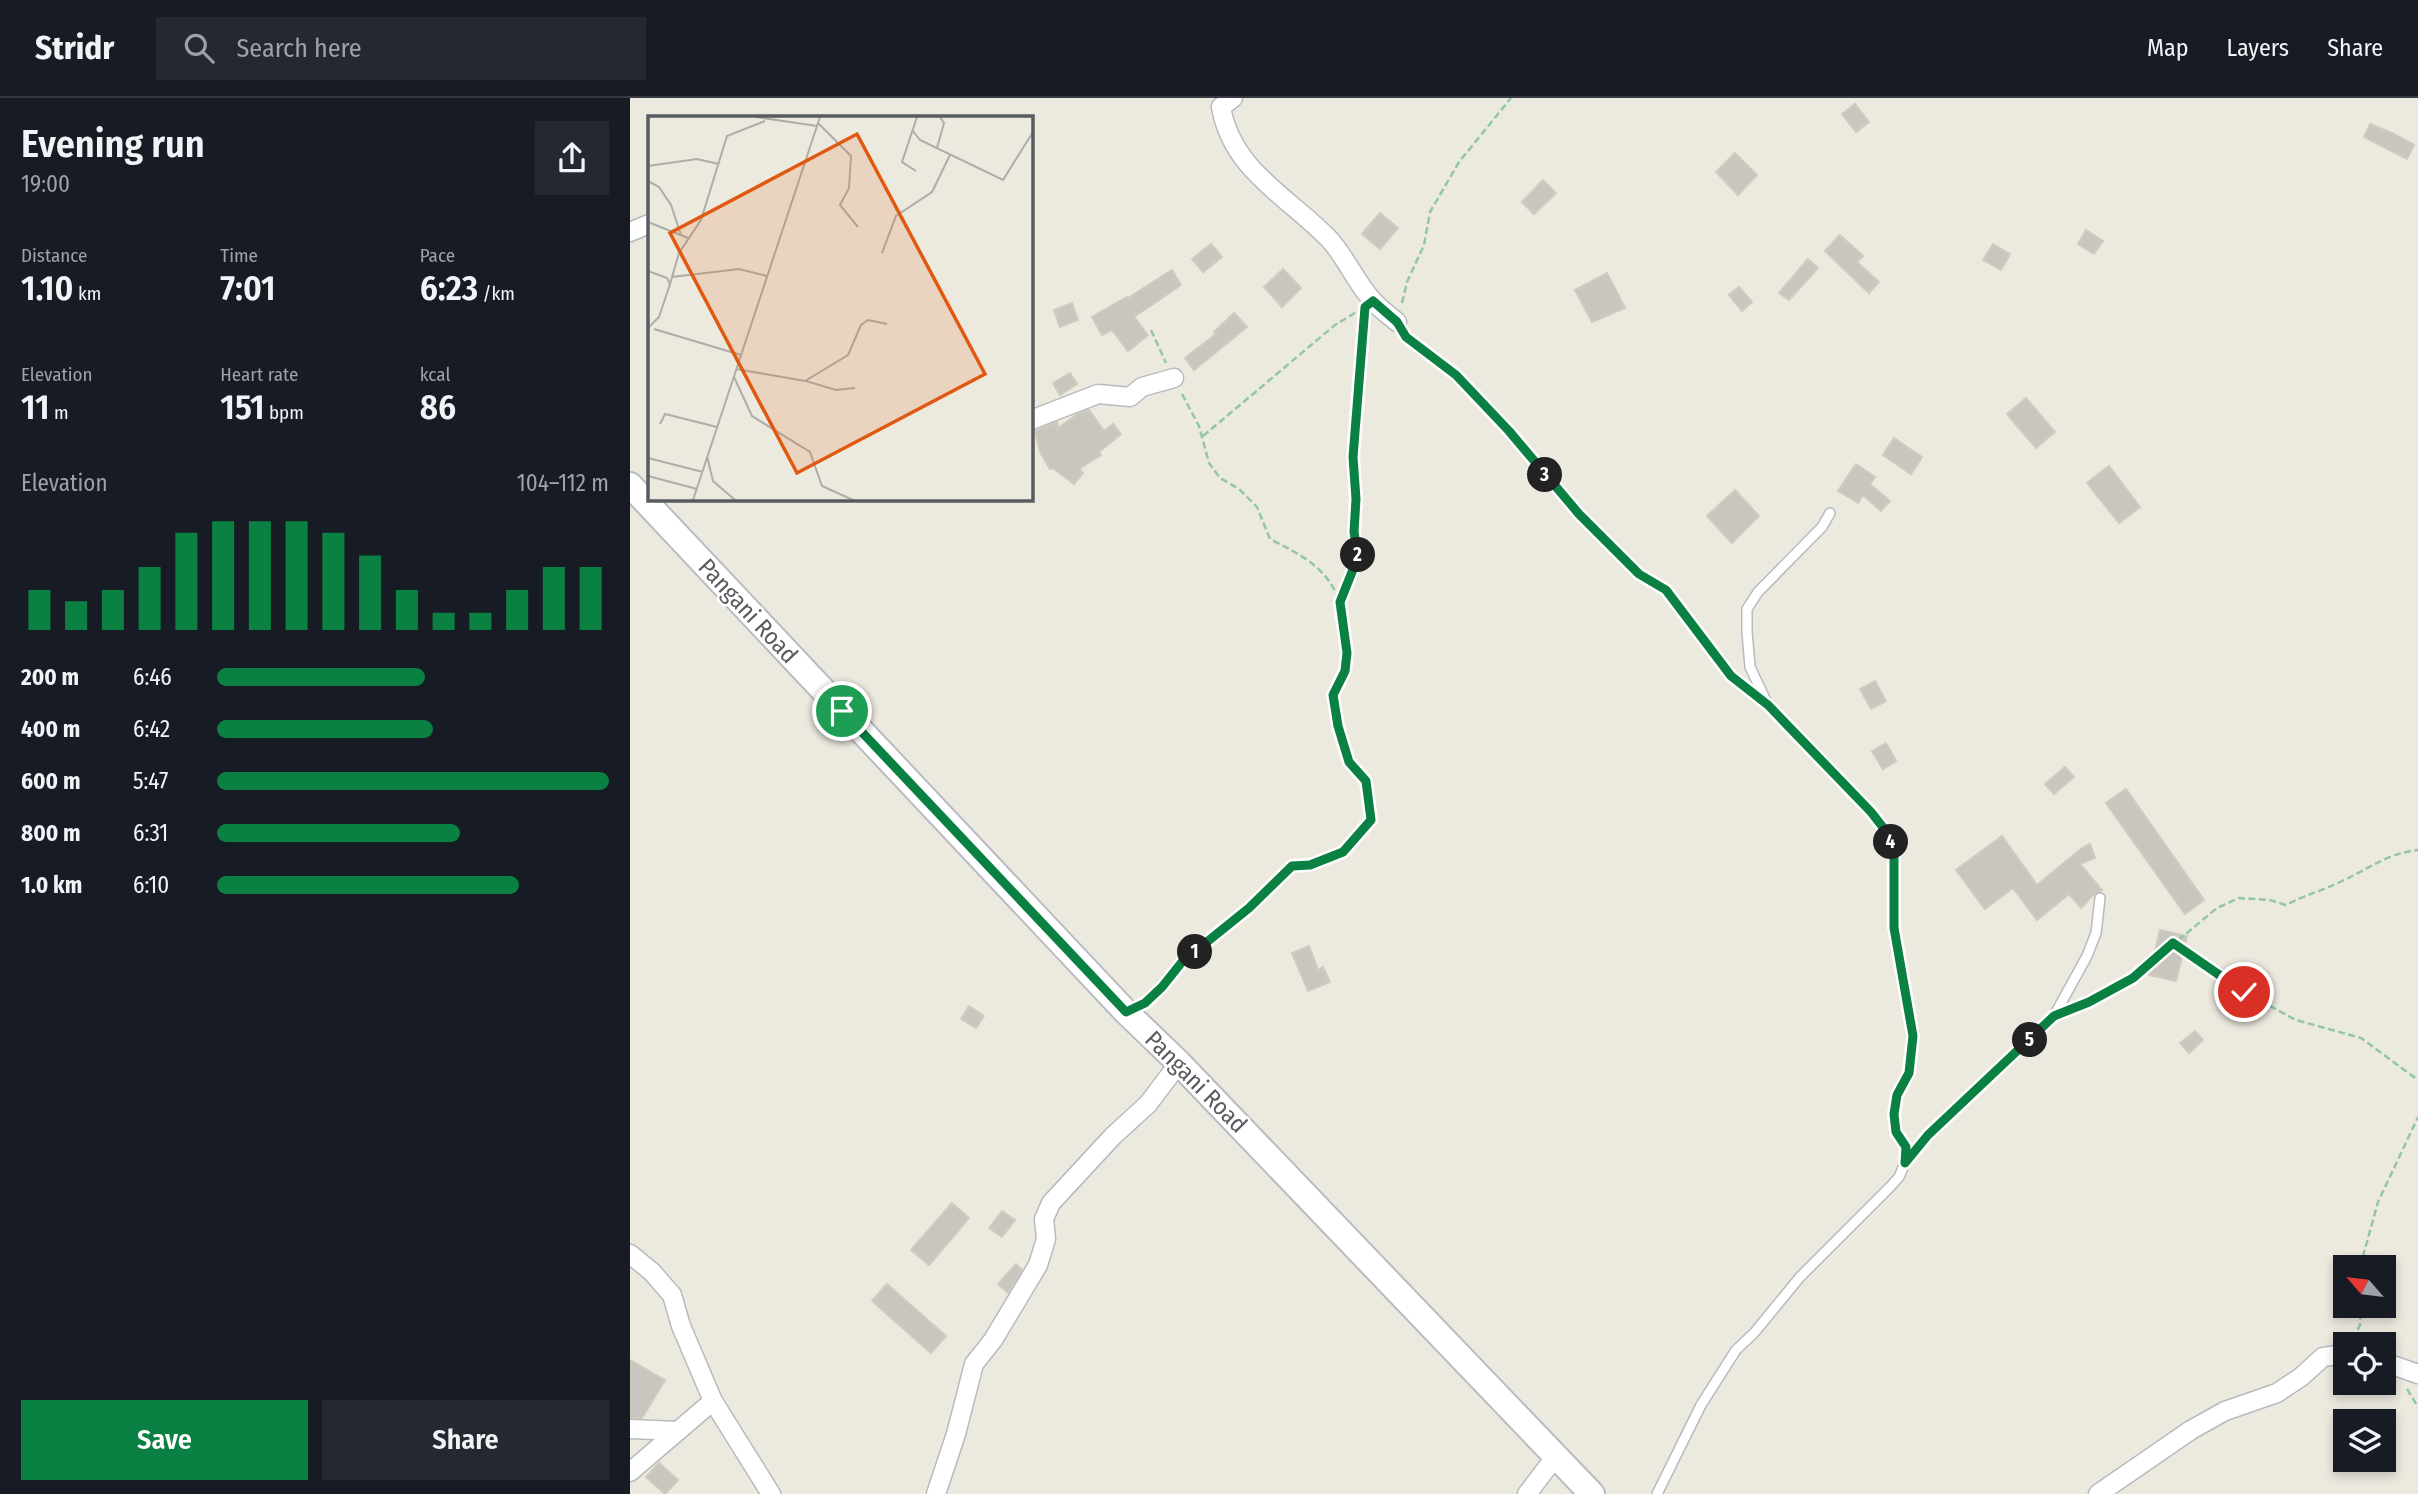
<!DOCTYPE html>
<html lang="en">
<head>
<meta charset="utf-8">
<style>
  body { margin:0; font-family:"Fira Sans Condensed",sans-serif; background:#242831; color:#f1f3f6; height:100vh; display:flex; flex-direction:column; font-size:26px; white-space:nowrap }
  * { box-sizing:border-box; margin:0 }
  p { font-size:23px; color:#9ea1a6 }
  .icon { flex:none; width:38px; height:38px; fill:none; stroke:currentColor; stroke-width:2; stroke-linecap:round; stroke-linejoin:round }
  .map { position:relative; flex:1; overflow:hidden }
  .side { display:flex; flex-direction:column; background:#171b24; width:630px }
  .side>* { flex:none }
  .needle { width:46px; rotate:298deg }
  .tools { position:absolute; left:1703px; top:1157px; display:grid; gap:14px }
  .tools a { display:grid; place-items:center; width:63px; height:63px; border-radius:0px; background:#171b24; box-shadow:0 4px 10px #0003; font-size:35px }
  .pin { position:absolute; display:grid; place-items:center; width:60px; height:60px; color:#fff; margin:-30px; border:4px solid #fff; border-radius:50%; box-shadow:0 2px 7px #0007 }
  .km { position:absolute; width:35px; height:35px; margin:-18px; border-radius:50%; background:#222; color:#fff; font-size:19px; line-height:35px; text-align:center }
  .round { display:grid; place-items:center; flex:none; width:74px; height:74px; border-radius:0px; background:#242831 }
  .head { display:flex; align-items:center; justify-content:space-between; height:119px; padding:0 21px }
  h1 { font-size:38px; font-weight:600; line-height:52px }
  .figures { display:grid; grid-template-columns:repeat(3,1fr); gap:10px; height:119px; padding:7px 21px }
  .figures div { display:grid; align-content:center }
  .figures b { font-size:35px; font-weight:600 }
  .figures small { font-size:19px; font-weight:400 }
  .figures p { font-size:19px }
  .chart { height:196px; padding:14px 21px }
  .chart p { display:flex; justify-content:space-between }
  .chart svg { width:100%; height:126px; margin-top:7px; stroke:#0b8043; stroke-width:6 }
  .cta { display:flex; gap:14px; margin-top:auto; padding:14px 21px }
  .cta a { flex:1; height:80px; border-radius:0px; background:#0b8043; color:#fff; font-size:28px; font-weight:600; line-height:80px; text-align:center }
  .cta a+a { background:#242831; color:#f1f3f6 }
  ul { padding:0 21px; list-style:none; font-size:23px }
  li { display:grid; grid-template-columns:112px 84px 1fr; align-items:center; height:52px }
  li i { height:18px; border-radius:9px; background:#0b8043 }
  header { display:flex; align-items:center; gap:42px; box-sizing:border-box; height:98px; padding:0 35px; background:#171b24; border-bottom:2px solid #363941 }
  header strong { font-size:33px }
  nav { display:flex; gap:38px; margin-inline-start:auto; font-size:24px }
  .search { width:490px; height:63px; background:#242831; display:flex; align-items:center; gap:18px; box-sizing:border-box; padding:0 24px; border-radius:0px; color:#9ea1a6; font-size:26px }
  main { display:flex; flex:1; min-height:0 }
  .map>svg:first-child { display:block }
</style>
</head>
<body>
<header>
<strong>Stridr</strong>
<div class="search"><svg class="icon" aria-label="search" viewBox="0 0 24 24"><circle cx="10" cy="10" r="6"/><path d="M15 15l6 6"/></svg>Search here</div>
<nav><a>Map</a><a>Layers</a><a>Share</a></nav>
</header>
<main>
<section class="side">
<div class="head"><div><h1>Evening run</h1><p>19:00</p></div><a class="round"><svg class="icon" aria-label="share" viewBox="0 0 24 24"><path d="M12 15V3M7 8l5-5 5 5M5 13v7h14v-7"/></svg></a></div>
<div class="figures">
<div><p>Distance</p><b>1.10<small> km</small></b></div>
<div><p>Time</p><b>7:01</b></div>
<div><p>Pace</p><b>6:23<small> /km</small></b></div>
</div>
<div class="figures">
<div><p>Elevation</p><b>11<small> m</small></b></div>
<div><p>Heart rate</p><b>151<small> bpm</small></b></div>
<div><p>kcal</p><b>86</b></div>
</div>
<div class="chart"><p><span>Elevation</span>104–112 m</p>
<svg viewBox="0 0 160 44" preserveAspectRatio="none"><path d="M5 44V30M15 44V34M25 44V30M35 44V22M45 44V10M55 44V6M65 44V6M75 44V6M85 44V10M95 44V18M105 44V30M115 44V38M125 44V38M135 44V30M145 44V22M155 44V22"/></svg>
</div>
<ul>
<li><b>200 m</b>6:46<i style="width:53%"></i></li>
<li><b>400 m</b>6:42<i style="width:55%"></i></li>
<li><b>600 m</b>5:47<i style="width:100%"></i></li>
<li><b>800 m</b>6:31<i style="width:62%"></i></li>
<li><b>1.0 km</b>6:10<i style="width:77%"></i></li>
</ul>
<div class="cta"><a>Save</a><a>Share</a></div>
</section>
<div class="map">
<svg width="1788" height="1396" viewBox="0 0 1788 1396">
  <rect width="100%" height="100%" fill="#eceadf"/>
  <g fill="#c9c6bf" stroke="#d0cbbe" stroke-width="2">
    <path d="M1225,6L1239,24L1226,34L1212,16Z"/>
    <path d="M1740,26L1762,35L1784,47L1777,61L1734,39Z"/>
    <path d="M1105,55L1127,77L1108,97L1086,74Z"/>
    <path d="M913,82L926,95L904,116L892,104Z"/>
    <path d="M750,115L768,130L750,151L732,136Z"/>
    <path d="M1456,132L1473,143L1464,156L1448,146Z"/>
    <path d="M1210,137L1233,158L1227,164L1249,184L1239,195L1195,153Z"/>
    <path d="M581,146L592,159L573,174L562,161Z"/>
    <path d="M1363,146L1380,156L1371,172L1353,162Z"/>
    <path d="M1178,161L1188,170L1159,202L1149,195Z"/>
    <path d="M653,171L671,190L652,209L634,189Z"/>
    <path d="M542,172L551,187L504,219L518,237L498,253L482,232L472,237L462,219L497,199L498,200Z"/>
    <path d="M977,175L995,210L962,224L945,192Z"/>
    <path d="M1109,189L1122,204L1112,213L1099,197Z"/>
    <path d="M442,205L448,222L430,229L424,212Z"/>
    <path d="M604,215L617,229L564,272L555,260L586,236L584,234Z"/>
    <path d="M440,275L447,286L430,297L423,285Z"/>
    <path d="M1396,300L1425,334L1406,350L1377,316Z"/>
    <path d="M459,312L474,333L483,326L491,336L469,354L471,357L449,371L453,375L444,386L423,370L420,371L410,354L405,333L427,324L428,330L449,315Z"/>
    <path d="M1264,340L1292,359L1281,376L1253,357Z"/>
    <path d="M1226,366L1245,379L1240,386L1260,403L1251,413L1233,397L1228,405L1208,393Z"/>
    <path d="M1479,368L1510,409L1489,425L1457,385Z"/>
    <path d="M1105,392L1129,418L1102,445L1077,418Z"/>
    <path d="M1245,583L1256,603L1241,611L1230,591Z"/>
    <path d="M1256,645L1266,663L1253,671L1242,653Z"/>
    <path d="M1435,669L1444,679L1424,696L1415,686Z"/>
    <path d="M1496,691L1574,802L1555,816L1476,705Z"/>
    <path d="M1372,738L1407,787L1452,750L1460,746L1465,760L1450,766L1472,792L1465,795L1451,810L1439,796L1407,822L1383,790L1355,811L1326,772Z"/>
    <path d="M1530,832L1557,838L1546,883L1519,877Z"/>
    <path d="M679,848L688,872L693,869L700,884L678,893L662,855Z"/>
    <path d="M339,908L354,918L346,930L331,921Z"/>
    <path d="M1565,933L1573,942L1559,955L1550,945Z"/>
    <path d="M322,1105L339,1120L299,1167L281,1152Z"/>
    <path d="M372,1113L385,1122L372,1139L359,1130Z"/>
    <path d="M386,1166L392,1172L378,1195L368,1186Z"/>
    <path d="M257,1186L316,1238L301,1255L242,1203Z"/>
    <path d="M0,1262L35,1282L12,1320H0Z"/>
    <path d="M29,1365L48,1382L35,1396L16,1379Z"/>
  </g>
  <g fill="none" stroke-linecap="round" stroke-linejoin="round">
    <g stroke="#b7babf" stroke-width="12">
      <g id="service">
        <path d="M1276,1064L1298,1037L1424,918L1457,858L1466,835L1470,800"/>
        <path d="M1027,1396L1071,1307L1106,1252L1124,1235L1170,1179L1259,1090L1269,1079L1275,1065L1276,1049L1266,1034L1264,1016L1267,997L1279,975L1283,938L1263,830L1264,756L1259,737L1241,714L1138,607L1120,569L1117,534V511L1128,494L1192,429L1200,415"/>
      </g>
    </g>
    <g stroke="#b7babf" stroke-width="21">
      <g id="minor">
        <path d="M603,0L591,9C602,73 659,99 700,142C717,161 726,185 743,203C750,211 759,217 767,224"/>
        <path d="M0,134L19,126"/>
        <path d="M401,322L468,296L500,299L512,289L544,280"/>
        <path d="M0,1156L22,1174L42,1197L51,1228L83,1303L141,1396"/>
        <path d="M1754,1264L1788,1276"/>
        <path d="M0,1331L48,1333"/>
        <path d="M0,1374L83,1303"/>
        <path d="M306,1396L326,1336L344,1266L363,1242L408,1167L416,1141L414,1121L421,1105L483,1038L518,1006L549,965"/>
        <path d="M897,1396L926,1358"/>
        <path d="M1468,1396L1561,1332L1595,1313L1647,1295L1671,1279L1693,1259L1715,1256"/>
      </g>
    </g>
    <g stroke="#b8bbc2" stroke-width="28">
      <path id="secondary" d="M0,387L496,914L549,965L962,1396"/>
    </g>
    <g stroke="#94c6a4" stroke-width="2.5" stroke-dasharray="7 3.5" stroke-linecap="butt">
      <path d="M772,205L777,184L794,147L800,114L829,64L881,0"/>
      <path d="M521,232L536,265"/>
      <path d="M775,238L826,277L879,333L949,416L1009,476L1036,492L1101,577L1114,588"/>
      <path d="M552,296L569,328L579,365L590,380L609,391L627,409L640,441C671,457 697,469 710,504"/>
      <path d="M573,338L705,227L728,213"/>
      <path d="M1543,845L1614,894L1666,922L1731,940L1788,982"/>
      <path d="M514,905L532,889L552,864L619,810L662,769C700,766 719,752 741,722L736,683L719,664L708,628L703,597L714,573L717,555L710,504L728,459L724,434L725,401L723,359L734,221"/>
      <path d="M1443,910L1503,880L1587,810L1609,800L1640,802L1656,807C1675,797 1694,792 1712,783C1741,770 1755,756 1788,752"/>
      <path d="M1730,1169L1748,1104L1788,1019"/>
      <path d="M1723,1241L1730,1227L1731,1208"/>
      <path d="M1777,1291L1788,1309"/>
    </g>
    <use href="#service" stroke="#fff" stroke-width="9"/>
    <use href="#minor" stroke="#fff" stroke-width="18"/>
    <use href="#secondary" stroke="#fff" stroke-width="24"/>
  </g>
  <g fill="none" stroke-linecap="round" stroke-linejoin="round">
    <g stroke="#fff" stroke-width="14">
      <path id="route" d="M212,613L496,914L515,905L532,889L552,864L619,810L662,768L680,767L713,754L741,722L736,683L719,664L708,628L703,597L715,573L717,555L710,504L728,459L724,434L726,401L723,359L735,209L743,203L767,224L776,239L826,277L879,333L949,416L1009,476L1036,492L1101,578L1138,607L1241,714L1259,737L1264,756V830L1283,938L1279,975L1267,997L1264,1016L1266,1034L1276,1049L1275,1065L1298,1037L1424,918L1459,904L1503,880L1543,845L1614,894"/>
    </g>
    <use href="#route" stroke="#0b8043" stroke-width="9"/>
  </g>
  <g text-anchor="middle" stroke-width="5" stroke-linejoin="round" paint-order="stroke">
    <g font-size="24" fill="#585c61" stroke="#fff">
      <text transform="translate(118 513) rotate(47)" y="8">Pangani Road</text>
      <text transform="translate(566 984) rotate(45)" y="8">Pangani Road</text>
    </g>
  </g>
  <g transform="translate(18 18)">
    <rect width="385" height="385" fill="#eceadf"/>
    <path fill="none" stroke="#adada9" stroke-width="2" d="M108,1L169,10M170,7L203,40L201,72L192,89L210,111M264,14L272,24L355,64L385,16M289,32L296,7L292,1M0,50L49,43L71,48M268,55L254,46L269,1M0,65L11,71L23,89L33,119M0,106L40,122M234,137L248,100L284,76L302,39M0,155L19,162L22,168L11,201L0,212M24,161L91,153L119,160M22,168L31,137L53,104L79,20L117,5M6,213L93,239M88,253L157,265L200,239L213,209L220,204L239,208M86,261L104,300L162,336L174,370L205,384M158,265L188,274L207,272M12,308L17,298L69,311M59,340L65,365L87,384M0,342L55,356M0,360L49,373M45,384L172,1"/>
    <path fill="#e15910" fill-opacity="0.15" stroke="#e15910" stroke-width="3.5" d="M209,18L337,258L149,357L22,117Z"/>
    <rect width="385" height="385" fill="none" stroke="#585c61" stroke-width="3.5"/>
  </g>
</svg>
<div class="tools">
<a><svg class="needle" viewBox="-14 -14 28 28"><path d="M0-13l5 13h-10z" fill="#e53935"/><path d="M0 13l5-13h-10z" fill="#9ea1a6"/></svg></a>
<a><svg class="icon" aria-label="locate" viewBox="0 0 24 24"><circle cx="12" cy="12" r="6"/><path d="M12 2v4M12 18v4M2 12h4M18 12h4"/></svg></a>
<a><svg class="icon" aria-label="layers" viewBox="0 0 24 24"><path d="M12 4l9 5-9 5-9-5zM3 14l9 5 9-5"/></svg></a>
</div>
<div class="pin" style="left:212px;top:613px;background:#1e9e55"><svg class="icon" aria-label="arrive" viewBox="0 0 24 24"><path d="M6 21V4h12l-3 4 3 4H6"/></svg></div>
<div class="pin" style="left:1614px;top:894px;background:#d93025"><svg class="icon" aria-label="check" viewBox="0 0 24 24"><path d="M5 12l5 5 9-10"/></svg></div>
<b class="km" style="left:565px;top:854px">1</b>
<b class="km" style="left:728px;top:457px">2</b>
<b class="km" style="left:915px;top:377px">3</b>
<b class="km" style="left:1261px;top:744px">4</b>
<b class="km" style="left:1400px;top:942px">5</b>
</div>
</main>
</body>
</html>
